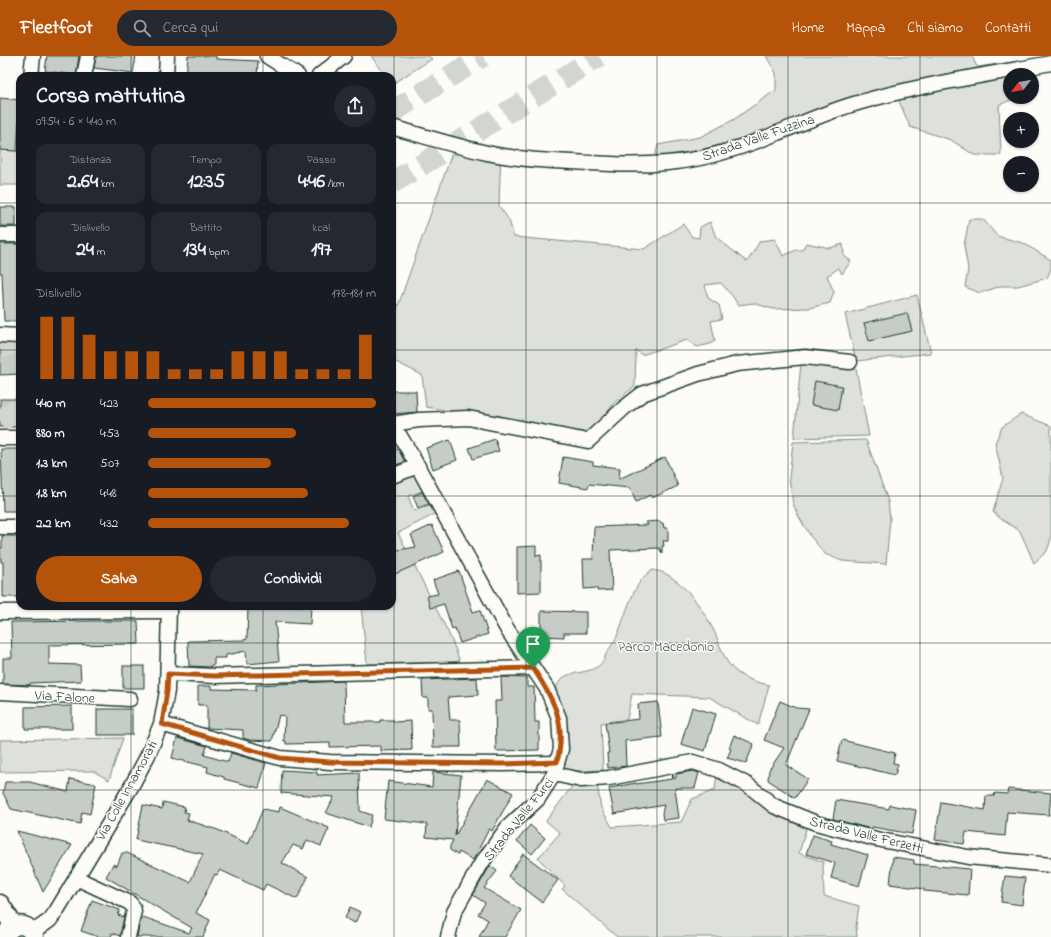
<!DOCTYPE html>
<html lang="it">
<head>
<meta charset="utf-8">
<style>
  body { margin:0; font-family:"Indie Flower",sans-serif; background:#242831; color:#f1f3f6; height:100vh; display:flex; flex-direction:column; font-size:15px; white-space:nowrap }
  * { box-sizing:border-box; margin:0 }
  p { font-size:13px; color:#9ea1a6 }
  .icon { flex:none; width:22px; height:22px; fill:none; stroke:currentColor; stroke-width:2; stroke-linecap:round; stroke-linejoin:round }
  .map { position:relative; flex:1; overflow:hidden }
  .drawer { position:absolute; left:16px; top:16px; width:380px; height:538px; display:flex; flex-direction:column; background:#171b24; border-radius:12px; box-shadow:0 1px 3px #0004 }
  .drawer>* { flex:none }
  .needle { width:26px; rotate:239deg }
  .buttons { position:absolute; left:1003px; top:12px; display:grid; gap:8px }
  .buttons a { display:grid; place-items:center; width:36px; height:36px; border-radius:50%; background:#171b24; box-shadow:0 1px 3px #0004; font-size:20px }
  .pin { position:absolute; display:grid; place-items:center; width:34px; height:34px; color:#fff; margin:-41px -17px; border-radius:50% 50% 50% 0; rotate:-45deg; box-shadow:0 0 4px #0007 }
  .pin .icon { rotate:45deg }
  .round { display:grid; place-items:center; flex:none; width:42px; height:42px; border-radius:21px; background:#242831 }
  .overview { display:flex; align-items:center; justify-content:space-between; height:68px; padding:0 20px }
  h1 { font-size:22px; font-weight:700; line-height:30px }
  .metrics { display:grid; grid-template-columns:repeat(3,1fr); gap:6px; height:68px; padding:4px 20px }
  .metrics div { display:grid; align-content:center; border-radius:10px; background:#242831; text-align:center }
  .metrics b { font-size:20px; font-weight:700 }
  .metrics small { font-size:11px; font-weight:400 }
  .metrics p { font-size:11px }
  .chart { height:112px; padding:8px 20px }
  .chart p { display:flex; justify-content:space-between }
  .chart svg { width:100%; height:72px; margin-top:4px; stroke:#b45309; stroke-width:6 }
  .cta { display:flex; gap:8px; margin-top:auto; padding:8px 20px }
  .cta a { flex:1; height:46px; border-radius:24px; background:#b45309; color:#fff; font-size:16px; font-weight:700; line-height:46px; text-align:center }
  .cta a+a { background:#242831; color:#f1f3f6 }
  ul { padding:0 20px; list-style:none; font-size:13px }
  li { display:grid; grid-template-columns:64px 48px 1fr; align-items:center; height:30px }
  li i { height:10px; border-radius:5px; background:#b45309 }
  header { display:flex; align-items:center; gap:24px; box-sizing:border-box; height:56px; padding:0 20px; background:#b45309; color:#fff }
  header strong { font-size:19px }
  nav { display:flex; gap:22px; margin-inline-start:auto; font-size:14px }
  .search { width:280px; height:36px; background:#242831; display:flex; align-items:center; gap:10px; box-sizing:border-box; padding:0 14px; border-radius:22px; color:#9ea1a6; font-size:15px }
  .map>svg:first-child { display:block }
</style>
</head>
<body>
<header>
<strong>Fleetfoot</strong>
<div class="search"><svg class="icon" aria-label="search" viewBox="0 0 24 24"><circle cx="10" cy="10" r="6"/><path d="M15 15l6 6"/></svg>Cerca qui</div>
<nav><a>Home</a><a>Mappa</a><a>Chi siamo</a><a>Contatti</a></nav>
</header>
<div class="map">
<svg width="1051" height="881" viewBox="0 0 1051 881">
  <rect width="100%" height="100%" fill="#fdfcf7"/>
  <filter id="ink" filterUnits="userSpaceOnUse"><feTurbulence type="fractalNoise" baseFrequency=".025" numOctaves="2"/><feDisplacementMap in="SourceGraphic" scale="8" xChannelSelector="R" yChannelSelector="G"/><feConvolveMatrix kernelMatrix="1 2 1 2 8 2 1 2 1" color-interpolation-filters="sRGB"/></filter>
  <g filter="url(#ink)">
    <g fill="#dde0db" stroke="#7e8e88">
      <path d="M371,0H429L432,3L392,28V20H386Z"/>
      <path d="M766,0H972L977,11L1020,5L1023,19H1010V41H1018L999,49L1001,99H974L951,84L910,71L899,45L889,33L759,79L698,98L655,101L658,89L700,81L733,64L776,34V17Z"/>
      <path d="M457,83L501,92L499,150L509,164L514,181L644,193L683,168L692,181L699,182L700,171L710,166L716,181L747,206L760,185L775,183L783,200L796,194H802L806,187L830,192L843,188L844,200L851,205L842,218L839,212L827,220L834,236L830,247L809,252L773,253L753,247L738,249L733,241L721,227L705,229L708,242L719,249L722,263L711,265L715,285L710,288L697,291L687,284L642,299L636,294L635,330L614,347L605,360L587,378L426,351L422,319L392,304V267Z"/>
      <path d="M0,94L20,95V129H0Z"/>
      <path d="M969,163H983L997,180L1023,187L1051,204V213L1047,222L1018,230H1001L980,237L965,231L968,213L964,190Z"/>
      <path d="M917,239L931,297L856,305L845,258Z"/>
      <path d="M801,307L856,313L869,380L794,382Z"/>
      <path d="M1021,358L1051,370V483L1047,495L1034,507L1020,475L1001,463L993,456L1003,422L995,387L1002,371Z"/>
      <path d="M866,384L888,445L890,463L886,508L842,505L825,498L811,481L799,461L793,448L789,422L793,386Z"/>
      <path d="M415,415L425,434L408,440L414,455L432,448L437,457L398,477L448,576L455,592L460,606L367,608L361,550H392V423Z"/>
      <path d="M653,514C656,515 661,515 664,517C686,528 703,553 714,575C719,585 722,599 729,608C738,621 755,626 769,629L758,669L709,641L632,638L627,663L601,667L603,714L580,715L562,712L555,638C559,611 580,621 597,611C602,608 604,603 606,598C610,592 614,586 617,580C625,562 634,522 653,514Z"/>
      <path d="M123,682L109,724L93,715L0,716V684Z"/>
      <path d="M717,717L760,745L773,756L806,773L799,797L823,806L824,840L859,850L856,870L857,881H617L562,833L565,830L538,802L560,777L546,765L573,729L597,728L601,752L612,771L681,766L692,743L715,734Z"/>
    </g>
    <g fill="#c6cdc7" stroke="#1f3d34">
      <path d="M47,0H79L76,19L45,15Z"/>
      <path d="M96,0H136L133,17L94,12Z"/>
      <path d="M188,0H216V3L258,5L257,20H186Z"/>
      <path d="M0,42L20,44L17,95L0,94Z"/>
      <rect x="0" y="151" width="16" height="19"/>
      <path d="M0,188H20V265H4L2,217H0Z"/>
      <path d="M907,257L912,275L869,285L864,267Z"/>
      <path d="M0,294H20V318L0,319Z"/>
      <path d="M815,325L842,330L838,354L811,349Z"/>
      <path d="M392,335H416L417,356L392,358Z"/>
      <rect x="0" y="343" width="20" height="28"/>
      <path d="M495,383L499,395L473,403L469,392Z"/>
      <path d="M450,384L457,404L433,413L426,392Z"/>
      <path d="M1,393H20V455H3Z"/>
      <path d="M398,393L405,406L392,410V395Z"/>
      <path d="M563,401L593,406V409L620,412L619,423L665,401L678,430L652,442L650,439L636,446L630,432L589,428L588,432L559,427Z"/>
      <path d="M422,436L429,448L418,452L413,440Z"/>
      <path d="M660,465V467H663L664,472H668V485H663L664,490H662V497L659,492L610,494L612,534L597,535V532L584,533L583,503H593L594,471L648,469L646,466Z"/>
      <path d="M432,469L444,496L395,518L392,509V495L416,491L411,479Z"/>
      <path d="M2,480H20V541H3V506H1L0,492H2Z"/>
      <path d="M536,490V500L541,499V536L517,537V491Z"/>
      <path d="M459,515L473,556L480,554L488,578L460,587L455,572L452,573L444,548L430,552L427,540L438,538L433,524Z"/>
      <path d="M248,550H311L310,568L275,566L279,605L247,608L246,595L226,599V602H214V609H211V611L189,610L188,585L244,584L247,583Z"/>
      <path d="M541,555L586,556V577H564V581L541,580Z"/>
      <path d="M93,565H138L139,588L49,589V608L80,609L81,625L30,627V629L3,628V602H12L11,566Z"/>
      <rect x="123" y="610" width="21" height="22"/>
      <path d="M501,621L527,622V631H534L535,666H539V694L496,695L495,645H502Z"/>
      <path d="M477,622L478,639L448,641L450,664H460L461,691H433L432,653H428V642H423L422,624Z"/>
      <path d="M344,625L345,666H380V664H394V666L411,665L412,694L381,695V690L330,691V687L286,688V685H284L285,660L279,659L272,685L249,684L243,682V674L207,672V649H198V630H211V633L256,634V629Z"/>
      <path d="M780,645L796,652L809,653L786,709L808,723L795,742L768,724L769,714L784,692L764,684Z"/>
      <path d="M658,646L662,681L625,685L626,710L608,712L607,697H609L605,667L639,663L638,648Z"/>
      <path d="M72,650V673H25V651Z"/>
      <path d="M692,651L716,658L705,695L681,688Z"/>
      <rect x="97" y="653" width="35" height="26"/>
      <path d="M734,679L754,688L746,707L727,702L731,693L729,692Z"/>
      <path d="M177,682L207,690L204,699L228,706L231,697L266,707L259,732L224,723V721L207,716L208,711L172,702Z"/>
      <path d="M842,684L895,697L893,707L898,708L895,719L837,705Z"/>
      <path d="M282,714L317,716V719L359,717L360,755L372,759L369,771L326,757L334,741L281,737Z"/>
      <path d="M693,715L699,717L695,732H675L679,762L663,764L662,757L664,749L614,758L609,732L636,727V728L672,723L673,718L674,723L676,722V718Z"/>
      <path d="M433,716L461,719L455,780L487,723L513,737L492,775L489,773L473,804L459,796L458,799L450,794V790L453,784L426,781L427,768L384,763L388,725L432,731Z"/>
      <path d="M70,723L96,728L90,758L82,756L80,768L11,753L3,737L5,726H30L68,736Z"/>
      <path d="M1008,733L1051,737L1049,759L1007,756L1005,780L966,776L964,788L935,784L941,746L985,754L986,740H994L995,737L1007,738Z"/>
      <path d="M836,744L889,753L890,749L916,754L912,778L872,771L871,773L833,763Z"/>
      <path d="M163,746L185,751L184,756L189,757L187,764L218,774L248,788L263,753L279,756L280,751L329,772L321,790L307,784L303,793L293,789L282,807L308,821L297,843L266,828L263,834L220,814L217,819L215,818L196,857L210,864L203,881H137L140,865L143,861L189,877L192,872L106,821L113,808L117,810L122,797H127L190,826L203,798L136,784L143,749L162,753Z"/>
      <path d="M530,769L545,782L532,798L517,785Z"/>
      <path d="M17,775L72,789L43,836Z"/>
      <path d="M813,779L832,785L831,788L868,799L859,830L831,822L835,807L806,798Z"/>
      <path d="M523,798L558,824L542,846L508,820Z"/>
      <path d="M893,801L914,804V808L970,813L968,839L924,835V833L890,828Z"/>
      <path d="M490,810L497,815L484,832L521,854L505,881H479L488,864L478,858L485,847L473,839Z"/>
      <path d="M1005,820L1025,822L1022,849L1001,846Z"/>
      <path d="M92,844L120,854L118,859L124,861L120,880L112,877L111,881H99L81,875Z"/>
      <path d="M350,851L360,856L355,867L345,862Z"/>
    </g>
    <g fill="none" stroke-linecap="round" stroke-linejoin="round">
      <g stroke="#d1d6d0" stroke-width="22" stroke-dasharray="22 11" stroke-linecap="butt">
        <path d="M392,56L483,0"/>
        <path d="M392,127L599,0"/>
        <path d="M0,293L20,281"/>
        <path d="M0,365L20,352"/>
      </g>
      <g stroke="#1f3d34" stroke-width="17">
        <g id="minor">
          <path d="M267,0L298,20"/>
          <path d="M31,20L33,0"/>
          <path d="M84,20L88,0"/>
          <path d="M166,20L167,0"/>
          <path d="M319,20L344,0"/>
          <path d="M392,71C423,80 455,90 487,97C515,103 544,105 572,106C604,108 635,110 667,107C704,104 741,92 775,78C803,67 831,54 861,46C923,28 988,19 1051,7"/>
          <path d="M0,179H20"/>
          <path d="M0,279L20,280"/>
          <path d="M392,368L419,364L468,362L588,385L624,352L642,338L698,318L737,308L805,301L850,306"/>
          <path d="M392,373L400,380L412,400L507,573L547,633L559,662L561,693L554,718L538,743L507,772L481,808L454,856L448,881"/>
          <path d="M0,382H20"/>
          <path d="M392,420L418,410"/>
          <path d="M0,471H20"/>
          <path d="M0,556L169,555"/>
          <path d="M168,618L215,620L533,612"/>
          <path d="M0,636L130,643"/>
          <path d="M161,668L280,702L330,706L502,708L557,707"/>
          <path d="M554,718L581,724L609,722L693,706L719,714L748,729L774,750L816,767L876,783L968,801L1051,809"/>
          <path d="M76,822L130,847L133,851L134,855L128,881"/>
          <path d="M32,877L50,864L57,854L131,731L148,699L161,668L167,635L169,550"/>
        </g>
      </g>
      <g stroke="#1f3d34" stroke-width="21">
        <g id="tertiary">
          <path d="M0,848L14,870"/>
          <path d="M5,881C10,866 29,865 34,881"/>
        </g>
      </g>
      <use href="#minor" stroke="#fdfcf7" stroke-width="14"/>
      <use href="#tertiary" stroke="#fdfcf7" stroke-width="18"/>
    </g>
  </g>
  <g fill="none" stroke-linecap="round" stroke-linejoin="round" filter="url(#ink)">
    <g stroke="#fff" stroke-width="8">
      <path id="route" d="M533,612C554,644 567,667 557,706L502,708L330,706L280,702L162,668L167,635L168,618L215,620Z"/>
    </g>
    <use href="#route" stroke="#b45309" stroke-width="5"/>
  </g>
  <path fill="none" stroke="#1f3d34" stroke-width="1" stroke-opacity="0.55" d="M131,0V20M263,0V20M394,0V881M526,0V881M657,0V881M788,0V881M920,0V881M0,147H20M392,147H1051M0,294H20M392,294H1051M0,440H20M392,440H1051M131,550V881M263,550V881M0,587H1051M0,734H1051"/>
  <g text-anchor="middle" stroke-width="3" stroke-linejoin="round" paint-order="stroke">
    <g font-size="14" fill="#1f3d34" stroke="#fdfcf7">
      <text transform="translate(758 81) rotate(-19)" y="5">Strada Valle Fuzzina</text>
      <text transform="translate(65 640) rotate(3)" y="5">Via Falone</text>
      <text transform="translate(126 734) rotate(-61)" y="5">Via Colle Innamorati</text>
      <text transform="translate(518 763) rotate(-51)" y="5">Strada Valle Furci</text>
      <text transform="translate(867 778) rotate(14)" y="5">Strada Valle Ferzetti</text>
    </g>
    <g font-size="14" fill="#455e55" stroke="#fdfcf7">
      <text x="666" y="595">Parco Macedonio</text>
    </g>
  </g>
</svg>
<div class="buttons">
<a><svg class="needle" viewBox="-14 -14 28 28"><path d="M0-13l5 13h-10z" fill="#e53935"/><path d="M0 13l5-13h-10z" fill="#9ea1a6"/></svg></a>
<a>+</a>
<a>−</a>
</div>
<div class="pin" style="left:533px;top:612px;background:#1e9e55"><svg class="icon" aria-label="arrive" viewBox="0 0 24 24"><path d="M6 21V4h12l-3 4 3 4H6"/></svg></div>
<section class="drawer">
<div class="overview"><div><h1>Corsa mattutina</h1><p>09:54 · 6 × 440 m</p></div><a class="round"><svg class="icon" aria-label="share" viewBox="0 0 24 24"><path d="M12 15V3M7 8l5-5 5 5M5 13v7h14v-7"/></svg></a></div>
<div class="metrics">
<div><p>Distanza</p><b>2.64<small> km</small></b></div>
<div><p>Tempo</p><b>12:35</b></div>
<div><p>Passo</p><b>4:46<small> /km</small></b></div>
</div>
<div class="metrics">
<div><p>Dislivello</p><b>24<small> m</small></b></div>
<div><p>Battito</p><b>134<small> bpm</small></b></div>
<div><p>kcal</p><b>197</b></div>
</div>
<div class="chart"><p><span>Dislivello</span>178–181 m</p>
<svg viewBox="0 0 160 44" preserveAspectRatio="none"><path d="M5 44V6M15 44V6M25 44V17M35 44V27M45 44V27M55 44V27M65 44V38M75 44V38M85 44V38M95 44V27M105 44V27M115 44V27M125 44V38M135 44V38M145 44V38M155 44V17"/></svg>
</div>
<ul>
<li><b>440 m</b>4:23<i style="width:100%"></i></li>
<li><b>880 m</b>4:53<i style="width:65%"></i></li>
<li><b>1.3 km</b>5:07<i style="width:54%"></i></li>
<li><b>1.8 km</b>4:48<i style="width:70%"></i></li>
<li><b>2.2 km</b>4:32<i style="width:88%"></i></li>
</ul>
<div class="cta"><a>Salva</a><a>Condividi</a></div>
</section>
</div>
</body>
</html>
